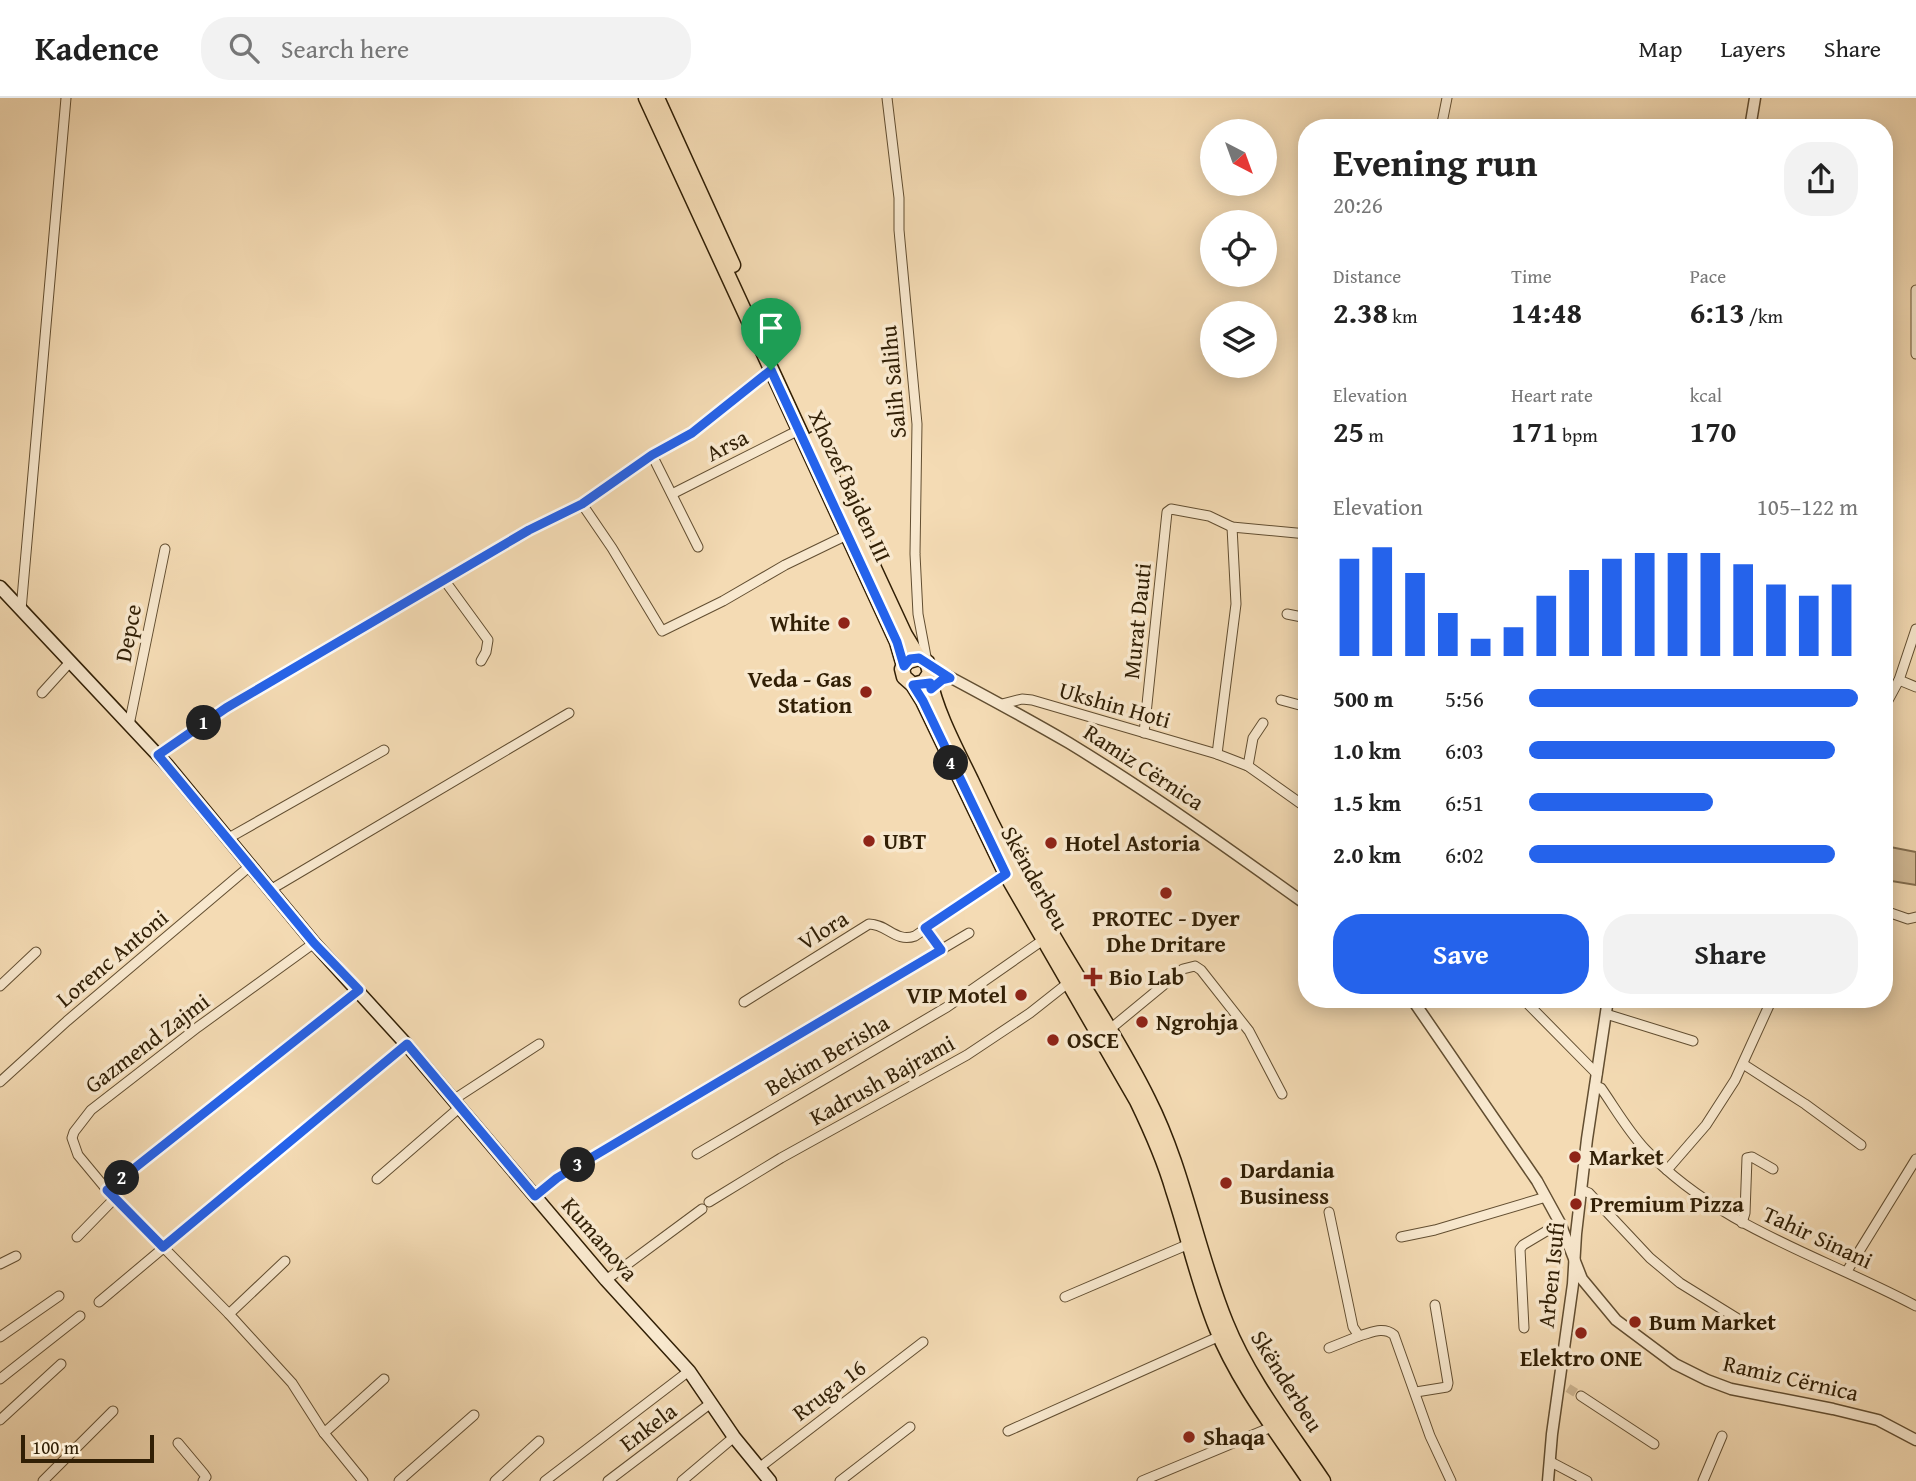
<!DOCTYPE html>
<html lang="en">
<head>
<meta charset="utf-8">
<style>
  body { margin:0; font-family:"Gentium Book Plus",serif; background:#f2f2f2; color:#222; height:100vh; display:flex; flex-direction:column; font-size:26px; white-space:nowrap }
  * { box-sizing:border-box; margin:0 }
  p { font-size:23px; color:#767676 }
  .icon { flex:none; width:38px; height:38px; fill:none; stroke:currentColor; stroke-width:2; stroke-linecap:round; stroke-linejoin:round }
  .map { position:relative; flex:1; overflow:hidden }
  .side { position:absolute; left:1298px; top:21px; width:595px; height:889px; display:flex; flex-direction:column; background:#fff; border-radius:28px; box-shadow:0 4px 18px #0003 }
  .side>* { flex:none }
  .needle { width:46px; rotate:139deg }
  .fabs { position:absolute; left:1200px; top:21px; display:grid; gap:14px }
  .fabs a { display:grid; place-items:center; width:77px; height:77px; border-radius:50%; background:#fff; box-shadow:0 4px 18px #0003; font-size:35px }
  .scale { position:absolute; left:21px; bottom:18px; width:133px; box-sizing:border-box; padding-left:7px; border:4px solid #311f05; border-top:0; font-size:19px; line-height:24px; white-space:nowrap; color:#311f05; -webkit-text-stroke:5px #f8e8ce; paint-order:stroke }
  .pin { position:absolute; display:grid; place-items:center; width:60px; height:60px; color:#fff; margin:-72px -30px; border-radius:50% 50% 50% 0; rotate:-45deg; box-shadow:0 0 7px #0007 }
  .pin .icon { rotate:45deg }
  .km { position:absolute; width:35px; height:35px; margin:-18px; border-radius:50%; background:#222; color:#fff; font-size:19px; line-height:35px; text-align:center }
  .round { display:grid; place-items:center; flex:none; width:74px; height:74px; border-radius:28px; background:#f2f2f2 }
  .overview { display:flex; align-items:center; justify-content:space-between; height:119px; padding:0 35px }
  h1 { font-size:38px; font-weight:800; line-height:52px }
  .stats { display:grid; grid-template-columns:repeat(3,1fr); gap:10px; height:119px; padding:7px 35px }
  .stats div { display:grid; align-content:center }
  .stats b { font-size:30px; font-weight:800 }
  .stats small { font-size:19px; font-weight:400 }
  .stats p { font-size:19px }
  .chart { height:196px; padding:14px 35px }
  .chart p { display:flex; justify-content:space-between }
  .chart svg { width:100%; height:126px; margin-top:7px; stroke:#2563eb; stroke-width:6 }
  .action { display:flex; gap:14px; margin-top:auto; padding:14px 35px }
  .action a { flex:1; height:80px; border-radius:28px; background:#2563eb; color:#fff; font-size:28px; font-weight:800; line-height:80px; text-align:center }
  .action a+a { background:#f2f2f2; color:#222 }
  ul { padding:0 35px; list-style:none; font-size:23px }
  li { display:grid; grid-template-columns:112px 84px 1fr; align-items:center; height:52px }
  li i { height:18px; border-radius:9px; background:#2563eb }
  header { display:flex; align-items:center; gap:42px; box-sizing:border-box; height:98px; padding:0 35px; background:#fff; border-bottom:2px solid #e0e0e0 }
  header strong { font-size:33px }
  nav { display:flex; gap:38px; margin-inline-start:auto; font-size:24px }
  .search { width:490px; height:63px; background:#f2f2f2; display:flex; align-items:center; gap:18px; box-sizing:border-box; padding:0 24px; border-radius:28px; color:#767676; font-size:26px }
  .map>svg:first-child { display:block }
</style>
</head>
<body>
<header>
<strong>Kadence</strong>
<div class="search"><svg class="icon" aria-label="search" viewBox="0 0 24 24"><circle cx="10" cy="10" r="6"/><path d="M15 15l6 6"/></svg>Search here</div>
<nav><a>Map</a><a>Layers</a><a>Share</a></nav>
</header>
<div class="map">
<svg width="1916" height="1383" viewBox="0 0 1916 1383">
  <rect width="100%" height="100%" fill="#f4dbb4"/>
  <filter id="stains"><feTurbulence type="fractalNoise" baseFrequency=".00286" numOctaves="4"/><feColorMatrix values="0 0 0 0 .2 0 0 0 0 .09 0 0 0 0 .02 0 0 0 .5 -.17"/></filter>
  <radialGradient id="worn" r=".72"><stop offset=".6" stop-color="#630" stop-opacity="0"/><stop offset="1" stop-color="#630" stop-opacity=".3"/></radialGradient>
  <path fill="#d3bb96" stroke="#826d4e" stroke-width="2" d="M1885,748L1916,754V787L1885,782Z"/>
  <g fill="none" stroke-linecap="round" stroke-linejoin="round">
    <path stroke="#cdb591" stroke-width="9" stroke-dasharray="9 4.5" stroke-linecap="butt" d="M1568,1290L1581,1298"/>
    <g stroke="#624e31" stroke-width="11">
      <g id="minor">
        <path d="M887,0L899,100V132L917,326L915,456L918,516L927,564"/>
        <path d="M1441,30L1447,0"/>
        <path d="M1916,192V256"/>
        <path d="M652,357L698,449"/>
        <path d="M672,396L799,332"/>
        <path d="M582,406L612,450L662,533L723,503L785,467L847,437"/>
        <path d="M445,483L488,542L486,554L481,563"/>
        <path d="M21,512L66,0"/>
        <path d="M1287,516L1307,520"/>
        <path d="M1899,582L1916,589"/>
        <path d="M42,595L71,563"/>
        <path d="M1281,602L1307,609"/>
        <path d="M1002,606L1022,601L1032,602L1217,656L1248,668L1307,710"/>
        <path d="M1885,608L1899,582L1916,531"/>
        <path d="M129,627L165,451"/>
        <path d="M1144,635L1167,414L1171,411L1209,418L1232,429L1307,436"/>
        <path d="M1217,656L1236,506L1232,429"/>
        <path d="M158,657L226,610L529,432L582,406L652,357L692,335L771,272"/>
        <path d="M1248,668L1253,640L1263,625"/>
        <path d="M227,741L384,652"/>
        <path d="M270,792L569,615"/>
        <path d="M1885,813L1908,821L1916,819"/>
        <path d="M925,830L941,852"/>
        <path d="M314,845L198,929L91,1012L74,1034L72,1040L78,1057L107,1092L229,1216L292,1285L324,1335L363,1383"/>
        <path d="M0,888L36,854"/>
        <path d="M1523,901L1597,976"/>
        <path d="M744,904L869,826C887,826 896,845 915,838L1006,776"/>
        <path d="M1606,916L1693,943"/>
        <path d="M1109,932L1183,871L1195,868L1201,872L1249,933L1282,996"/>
        <path d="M1743,966L1805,1006L1861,1047"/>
        <path d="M0,984L67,923L250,768"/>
        <path d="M1595,988L1601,990C1615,1010 1628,1033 1645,1051C1718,1129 1824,1159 1916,1208"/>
        <path d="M453,1002L539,946"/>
        <path d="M697,1056L947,909L1043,842"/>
        <path d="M1667,1072L1706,1027L1735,982L1772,901"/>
        <path d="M377,1081L459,1010"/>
        <path d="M107,1092L359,893"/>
        <path d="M1582,1092L1589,1095L1650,1160L1680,1185L1743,1224"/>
        <path d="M535,1098L557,1080L969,835"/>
        <path d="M709,1104L781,1060L967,957L1030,915L1068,885"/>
        <path d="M1329,1114L1353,1229L1359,1238C1371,1235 1383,1228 1394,1237L1430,1338L1451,1383"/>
        <path d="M1742,1125L1745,1115L1747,1060L1752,1059L1773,1071"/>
        <path d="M77,1139L115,1100"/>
        <path d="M1401,1139L1435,1132L1546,1099"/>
        <path d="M0,1166L16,1158"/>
        <path d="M1847,1173L1916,1061"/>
        <path d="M606,1182L702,1111"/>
        <path d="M1065,1199L1189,1146"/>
        <path d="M99,1204L406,946"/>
        <path d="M229,1216L285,1163"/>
        <path d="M1524,1230L1520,1151L1523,1147L1560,1125"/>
        <path d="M0,1239L59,1198"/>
        <path d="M1329,1250L1359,1238"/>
        <path d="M0,1281L80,1218"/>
        <path d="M1416,1294L1447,1289L1448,1285L1435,1207"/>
        <path d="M1581,1298L1654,1346"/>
        <path d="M0,1322L61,1266"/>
        <path d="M1008,1333L1220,1238"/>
        <path d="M324,1335L384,1281"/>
        <path d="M178,1345L204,1376L206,1379L203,1383"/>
        <path d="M1551,1364L1587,1383"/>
        <path d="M759,1370L923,1244"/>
        <path d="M43,1383L113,1313"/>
        <path d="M399,1383L474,1317"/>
        <path d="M495,1383L539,1343"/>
        <path d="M545,1383L689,1273"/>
        <path d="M608,1383L711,1305"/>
        <path d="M682,1383L734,1339"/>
        <path d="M840,1383L910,1329"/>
        <path d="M1142,1383L1274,1328"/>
        <path d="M1703,1383L1722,1338"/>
      </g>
    </g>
    <g stroke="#624e31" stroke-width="13">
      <g id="tertiary">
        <path d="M1750,30L1755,0"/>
        <path d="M929,568C976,593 1023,618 1069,645C1151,695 1229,751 1307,807"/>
        <path d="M1412,901L1537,1083L1560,1125L1582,1181L1616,1222L1675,1266L1707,1282L1731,1291L1833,1311L1878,1322L1916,1342"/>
        <path d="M1548,1383L1552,1336L1573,1186L1576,1136L1587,1041L1608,901"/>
      </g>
    </g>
    <g stroke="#311f05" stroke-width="15">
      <path id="secondary" d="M0,489L168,668L314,845L406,946L606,1182L689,1273L734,1339L770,1383"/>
    </g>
    <g stroke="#311f05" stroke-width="17">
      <g id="primary">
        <path d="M646,0L897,544L904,568"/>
        <path d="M657,0L733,167"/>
        <path d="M814,341L905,537L919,560"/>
        <path d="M929,579C936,614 955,649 971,682C995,735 1022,786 1052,836C1084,891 1120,944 1148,1001C1184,1072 1196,1152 1226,1225C1249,1282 1289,1332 1323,1383"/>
        <path d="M913,587L924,584L930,575L927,564L919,560L906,564L902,571L904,579L913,587L923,603L1006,776L1137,1003C1151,1032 1164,1061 1173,1092C1188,1137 1198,1184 1216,1229C1238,1284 1277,1334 1310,1383"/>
      </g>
    </g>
    <use href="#minor" stroke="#f8e8ce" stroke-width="9"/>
    <use href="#tertiary" stroke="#f8e8ce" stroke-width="10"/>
    <use href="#secondary" stroke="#f8e8ce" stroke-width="12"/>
    <use href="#primary" stroke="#f4dbb4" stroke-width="14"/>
  </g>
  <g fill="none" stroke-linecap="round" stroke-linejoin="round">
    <g stroke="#fff" stroke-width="14">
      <path id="route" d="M771,272L897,544L904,568L910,561L919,560L950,580L942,582L931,591L930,585L913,587L923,603L1006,776L925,830L941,852L557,1080L535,1098L407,946L163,1149L107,1092L359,892L314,845L158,657L226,610L529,432L582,406L652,357L692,335Z"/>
    </g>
    <use href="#route" stroke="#2563eb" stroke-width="9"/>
  </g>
  <g fill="#8f2418" stroke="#f8e8ce" stroke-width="2.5">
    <circle cx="844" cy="525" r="7"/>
    <circle cx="866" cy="594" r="7"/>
    <circle cx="869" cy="743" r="7"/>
    <circle cx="1051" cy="745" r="7"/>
    <circle cx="1166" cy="795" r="7"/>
    <path d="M1089.5 868.5h7v7h7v7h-7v7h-7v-7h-7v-7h7z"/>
    <circle cx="1021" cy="897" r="7"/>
    <circle cx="1142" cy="924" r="7"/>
    <circle cx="1053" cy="942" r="7"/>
    <circle cx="1575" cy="1059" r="7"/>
    <circle cx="1226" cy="1085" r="7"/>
    <circle cx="1576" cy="1106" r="7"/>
    <circle cx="1635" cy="1224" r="7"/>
    <circle cx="1581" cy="1235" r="7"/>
    <circle cx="1189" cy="1339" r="7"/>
  </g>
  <g text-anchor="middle" stroke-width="7" stroke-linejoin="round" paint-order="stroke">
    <g font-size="23" fill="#311f05" stroke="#f8e8ce">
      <text transform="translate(893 284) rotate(-95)" y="8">Salih Salihu</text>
      <text transform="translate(727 347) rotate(-27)" y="8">Arsa</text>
      <text transform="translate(850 388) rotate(65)" y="8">Xhozef Bajden III</text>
      <text transform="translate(1137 523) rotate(-84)" y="8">Murat Dauti</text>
      <text transform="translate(128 535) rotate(-79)" y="8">Depce</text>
      <text transform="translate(1115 607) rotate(16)" y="8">Ukshin Hoti</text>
      <text transform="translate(1144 669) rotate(33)" y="8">Ramiz Cërnica</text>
      <text transform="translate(1035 780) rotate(61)" y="8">Skënderbeu</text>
      <text transform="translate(823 832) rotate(-32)" y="8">Vlora</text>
      <text transform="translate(112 860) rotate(-40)" y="8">Lorenc Antoni</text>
      <text transform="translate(147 945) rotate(-37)" y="8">Gazmend Zajmi</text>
      <text transform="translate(827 957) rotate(-30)" y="8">Bekim Berisha</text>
      <text transform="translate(882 982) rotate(-29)" y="8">Kadrush Bajrami</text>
      <text transform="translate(1818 1139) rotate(25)" y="8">Tahir Sinani</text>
      <text transform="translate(600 1141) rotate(49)" y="8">Kumanova</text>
      <text transform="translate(1551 1177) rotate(-84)" y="8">Arben Isufi</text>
      <text transform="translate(1791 1280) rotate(13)" y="8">Ramiz Cërnica</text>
      <text transform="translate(1287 1283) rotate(58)" y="8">Skënderbeu</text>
      <text transform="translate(829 1292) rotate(-37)" y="8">Rruga 16</text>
      <text transform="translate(648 1329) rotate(-37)" y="8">Enkela</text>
    </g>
    <g font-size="23" font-weight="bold" fill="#311f05" stroke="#f8e8ce" text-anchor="start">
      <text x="830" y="533" text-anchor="end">White</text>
      <text x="852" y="589" text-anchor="end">Veda - Gas<tspan x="852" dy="26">Station</tspan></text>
      <text x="883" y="751">UBT</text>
      <text x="1065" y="753">Hotel Astoria</text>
      <text x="1166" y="828" text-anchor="middle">PROTEC - Dyer<tspan x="1166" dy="26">Dhe Dritare</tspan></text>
      <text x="1109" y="887">Bio Lab</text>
      <text x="1007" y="905" text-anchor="end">VIP Motel</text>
      <text x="1156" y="932">Ngrohja</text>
      <text x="1067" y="950">OSCE</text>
      <text x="1589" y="1067">Market</text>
      <text x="1240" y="1080">Dardania<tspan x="1240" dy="26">Business</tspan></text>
      <text x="1590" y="1114">Premium Pizza</text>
      <text x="1649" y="1232">Bum Market</text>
      <text x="1581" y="1268" text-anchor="middle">Elektro ONE</text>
      <text x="1203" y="1347">Shaqa</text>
    </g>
  </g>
  <rect width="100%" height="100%" filter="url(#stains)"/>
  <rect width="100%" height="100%" fill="url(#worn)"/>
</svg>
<div class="fabs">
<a><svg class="needle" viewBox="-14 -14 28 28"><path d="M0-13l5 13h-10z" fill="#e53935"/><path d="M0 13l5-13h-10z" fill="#767676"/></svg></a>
<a><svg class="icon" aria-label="locate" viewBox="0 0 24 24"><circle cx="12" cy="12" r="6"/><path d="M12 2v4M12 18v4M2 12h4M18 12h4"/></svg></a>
<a><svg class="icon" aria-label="layers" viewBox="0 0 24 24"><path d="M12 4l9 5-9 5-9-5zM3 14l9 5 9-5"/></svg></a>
</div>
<div class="scale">100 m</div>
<div class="pin" style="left:771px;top:272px;background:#1e9e55"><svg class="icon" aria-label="arrive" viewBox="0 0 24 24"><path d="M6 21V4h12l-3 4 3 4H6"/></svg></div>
<b class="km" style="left:204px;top:625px">1</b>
<b class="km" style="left:122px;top:1080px">2</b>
<b class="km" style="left:578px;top:1067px">3</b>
<b class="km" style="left:951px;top:665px">4</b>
<section class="side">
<div class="overview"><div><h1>Evening run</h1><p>20:26</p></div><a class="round"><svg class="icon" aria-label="share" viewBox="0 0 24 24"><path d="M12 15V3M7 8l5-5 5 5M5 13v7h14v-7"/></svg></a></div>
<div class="stats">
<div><p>Distance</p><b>2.38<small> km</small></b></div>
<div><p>Time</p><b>14:48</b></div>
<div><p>Pace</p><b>6:13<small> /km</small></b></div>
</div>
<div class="stats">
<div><p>Elevation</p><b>25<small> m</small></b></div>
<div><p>Heart rate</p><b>171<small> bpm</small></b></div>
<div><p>kcal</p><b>170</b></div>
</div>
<div class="chart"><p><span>Elevation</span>105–122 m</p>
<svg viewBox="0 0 160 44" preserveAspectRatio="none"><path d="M5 44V10M15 44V6M25 44V15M35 44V29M45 44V38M55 44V34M65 44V23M75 44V14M85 44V10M95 44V8M105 44V8M115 44V8M125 44V12M135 44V19M145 44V23M155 44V19"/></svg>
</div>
<ul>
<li><b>500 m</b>5:56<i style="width:100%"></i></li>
<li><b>1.0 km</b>6:03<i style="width:93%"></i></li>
<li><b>1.5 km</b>6:51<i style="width:56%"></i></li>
<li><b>2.0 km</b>6:02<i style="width:93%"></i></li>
</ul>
<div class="action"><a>Save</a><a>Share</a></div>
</section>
</div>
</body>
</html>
